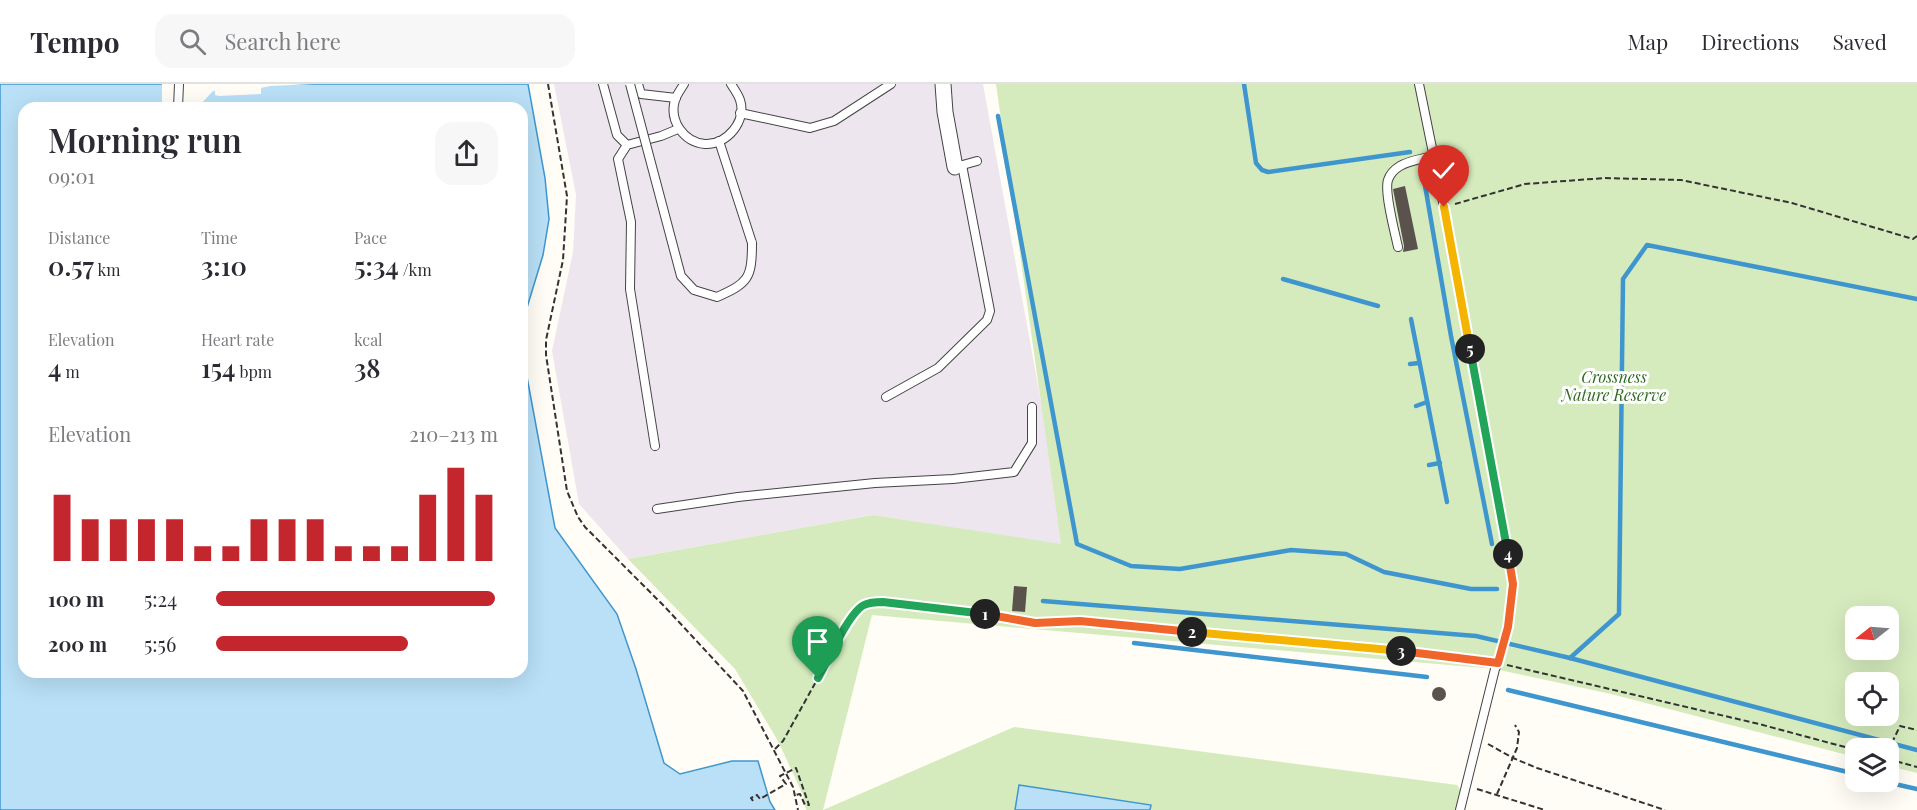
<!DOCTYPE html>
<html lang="en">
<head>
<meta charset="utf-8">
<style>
  body { margin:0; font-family:"Playfair Display",serif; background:#f7f7f7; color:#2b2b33; height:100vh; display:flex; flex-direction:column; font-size:22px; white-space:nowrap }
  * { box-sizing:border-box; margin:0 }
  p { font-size:20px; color:#7c7c81 }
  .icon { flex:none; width:33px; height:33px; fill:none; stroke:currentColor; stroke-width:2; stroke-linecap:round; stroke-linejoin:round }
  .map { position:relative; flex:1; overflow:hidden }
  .drawer { position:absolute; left:18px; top:18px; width:510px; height:576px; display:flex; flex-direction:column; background:#fff; border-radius:18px; box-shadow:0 6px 24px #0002 }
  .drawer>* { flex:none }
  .needle { width:39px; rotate:253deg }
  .fabs { position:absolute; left:1845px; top:522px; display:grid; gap:12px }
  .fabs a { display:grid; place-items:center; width:54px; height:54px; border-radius:12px; background:#fff; box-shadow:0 6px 24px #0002; font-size:30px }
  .pin { position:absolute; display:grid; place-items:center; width:51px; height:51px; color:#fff; margin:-62px -26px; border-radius:50% 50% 50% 0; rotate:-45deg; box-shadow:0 0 6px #0007 }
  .pin .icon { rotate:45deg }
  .km { position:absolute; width:30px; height:30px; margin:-15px; border-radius:50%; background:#222; color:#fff; font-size:16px; line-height:30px; text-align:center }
  .round { display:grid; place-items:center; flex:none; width:63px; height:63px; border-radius:18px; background:#f7f7f7 }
  .summary { display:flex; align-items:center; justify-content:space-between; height:102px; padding:0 30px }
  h1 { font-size:33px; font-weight:600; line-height:45px }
  .figures { display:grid; grid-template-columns:repeat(3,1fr); gap:9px; height:102px; padding:6px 30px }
  .figures div { display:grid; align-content:center }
  .figures b { font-size:26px; font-weight:600 }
  .figures small { font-size:16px; font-weight:400 }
  .figures p { font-size:16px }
  .chart { height:168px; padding:12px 30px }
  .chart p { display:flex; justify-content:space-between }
  .chart svg { width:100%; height:108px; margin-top:6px; stroke:#c4262e; stroke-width:6 }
  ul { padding:0 30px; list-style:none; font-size:20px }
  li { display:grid; grid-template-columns:96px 72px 1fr; align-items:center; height:45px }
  li i { height:15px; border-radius:8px; background:#c4262e }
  header { display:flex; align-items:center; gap:36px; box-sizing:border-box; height:84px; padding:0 30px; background:#fff; border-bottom:2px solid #e1e1e2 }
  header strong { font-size:28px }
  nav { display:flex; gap:33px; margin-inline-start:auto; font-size:21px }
  .search { width:420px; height:54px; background:#f7f7f7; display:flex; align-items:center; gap:15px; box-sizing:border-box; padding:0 21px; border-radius:18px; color:#7c7c81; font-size:22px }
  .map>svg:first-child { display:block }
</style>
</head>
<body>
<header>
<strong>Tempo</strong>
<div class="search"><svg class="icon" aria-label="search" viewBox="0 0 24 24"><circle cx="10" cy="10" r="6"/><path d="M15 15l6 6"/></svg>Search here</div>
<nav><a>Map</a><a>Directions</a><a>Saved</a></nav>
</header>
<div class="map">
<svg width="1917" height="726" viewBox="0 0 1917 726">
  <rect width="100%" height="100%" fill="#fffdf5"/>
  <path fill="#eee6ef" d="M554,0H983L1046,345L1062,461L873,431L628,475L579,420L552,267L573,168L576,111Z"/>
  <path fill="#d5ebbd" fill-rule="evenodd" d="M996,0H1917V689L1889,682L1888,664H1856L1855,673L1611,610L1495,585L872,531L823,726L1014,643L1457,701L1461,707L1456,726H806L803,711L778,657L735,585L628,475L873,431L1061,460ZM1856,532H1888V566H1856ZM1856,598H1888V632H1856Z"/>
  <g fill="#b9e0f7" stroke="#3f96cf" stroke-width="1.5">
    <path d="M0,0H528L545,94L549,135L543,171L522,240V24H24V588H522V266L555,444L617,530L636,585L664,679L680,690L732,677H758L770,718L775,726H0Z"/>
    <path d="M1019,701L1151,721L1150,726H1015Z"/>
  </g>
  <path fill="#fffdf5" d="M162,0H314L270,2L261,4V10L219,12L215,11V7H213L197,24H162Z"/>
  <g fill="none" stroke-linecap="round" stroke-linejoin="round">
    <g stroke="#3f96cf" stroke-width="4.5">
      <path d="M1244,0L1256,79L1262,86L1268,88L1410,68"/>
      <path d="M998,32L1077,460L1131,482L1180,485L1291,466L1346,470L1384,488L1471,505H1497"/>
      <path d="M1422,84L1451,252L1492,460"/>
      <path d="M1283,195L1378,222"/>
      <path d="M1411,235L1447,418"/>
      <path d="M1410,280L1419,279"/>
      <path d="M1416,322L1427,318"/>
      <path d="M1429,381L1440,379"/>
      <path d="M1043,517L1476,552L1570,574L1917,666"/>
      <path d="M1134,559L1427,593"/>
      <path d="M1570,574L1619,530L1623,195L1647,161L1917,215"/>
      <path d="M1508,606L1856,690"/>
      <path d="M1886,698L1917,705"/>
    </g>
  </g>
  <g fill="#5a524d">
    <path d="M1405,102L1418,165L1403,168L1404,162L1393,105Z"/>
    <path d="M1014,502L1027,503L1025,528L1012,527Z"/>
    <circle cx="1439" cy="610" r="7"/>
  </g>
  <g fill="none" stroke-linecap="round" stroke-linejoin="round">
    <g stroke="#444" stroke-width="10">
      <g id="lane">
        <path d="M603,0L617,51L627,61"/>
        <path d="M638,0L641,10L676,14"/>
        <path d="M684,0C681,5 677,10 675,16C669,36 683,58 705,60C727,61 747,37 740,16C738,10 734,5 731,0"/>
        <path d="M1419,0L1444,123L1513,500"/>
        <path d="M178,24L179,0"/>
        <path d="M740,29L810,44L834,37L891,0"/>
        <path d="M719,57L752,159"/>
        <path d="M959,82L977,77"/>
        <path d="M1398,163C1395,149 1384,108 1388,96C1390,90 1395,85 1400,82C1410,76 1422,75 1433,72"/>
        <path d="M886,313L938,284L987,236L990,227L962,81"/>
        <path d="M655,362L630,205L631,138L618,75L627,61L661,52L678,45"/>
        <path d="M657,425L738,413L875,399L953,395L1014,388L1032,359V323"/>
        <path d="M1460,726L1495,585L1498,579"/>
      </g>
    </g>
    <g stroke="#444" stroke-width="17">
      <path id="street" d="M943,0L945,28L955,83"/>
    </g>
    <g stroke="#333" stroke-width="2" stroke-dasharray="6 3" stroke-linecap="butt">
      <path d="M548,0L567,112L563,176L546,256V271L567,407L578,433L585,443L665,523L743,607L793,703L798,726"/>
      <path d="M1455,120L1525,100L1605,94L1681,96L1792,119L1913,155L1917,152"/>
      <path d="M1501,571L1508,543L1512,511"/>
      <path d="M1507,581L1759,640L1856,666"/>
      <path d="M1488,660L1513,674L1537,684L1665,726"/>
      <path d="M775,665L783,657L853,531L862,521L872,518L986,530L1035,539L1080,537L1400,567L1487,578"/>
      <path d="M1888,667L1900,642L1917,646"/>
      <path d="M1888,675L1917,683"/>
      <path d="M1477,705L1545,726"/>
      <path d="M1497,710L1517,664L1519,648L1515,641"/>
      <path d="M753,717L751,714L757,711L760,715L786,700L780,692L796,684L809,721H805L800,710L796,711"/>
    </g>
    <use href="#lane" stroke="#fff" stroke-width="8"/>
    <use href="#street" stroke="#fff" stroke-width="15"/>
    <g stroke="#444" stroke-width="10" stroke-linecap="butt">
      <path id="lane-bridge" d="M630,0L681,192L694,206L717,213C748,199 752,195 752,159"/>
    </g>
    <use href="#lane-bridge" stroke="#fff" stroke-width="8"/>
  </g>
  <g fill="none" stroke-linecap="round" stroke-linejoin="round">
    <g stroke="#fff" stroke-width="12">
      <path id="split-1" d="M818,594C827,578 849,528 864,521C870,518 876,518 883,518L985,530"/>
    </g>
    <g stroke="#fff" stroke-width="12">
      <path id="split-2" d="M985,530L1035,539L1080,537L1192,548"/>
    </g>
    <g stroke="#fff" stroke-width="12">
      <path id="split-3" d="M1192,548L1401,567"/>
    </g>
    <g stroke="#fff" stroke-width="12">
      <path id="split-4" d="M1401,567L1498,579L1508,543L1513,500L1508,470"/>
    </g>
    <g stroke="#fff" stroke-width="12">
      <path id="split-5" d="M1470,265L1508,470"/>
    </g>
    <g stroke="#fff" stroke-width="12">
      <path id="split-6" d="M1444,123L1470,265"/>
    </g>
    <use href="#split-1" stroke="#22a559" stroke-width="8"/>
    <use href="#split-2" stroke="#f0652b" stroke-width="8"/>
    <use href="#split-3" stroke="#f5b400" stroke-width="8"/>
    <use href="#split-4" stroke="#f0652b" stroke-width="8"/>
    <use href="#split-5" stroke="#22a559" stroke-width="8"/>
    <use href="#split-6" stroke="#f5b400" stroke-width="8"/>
  </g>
  <g text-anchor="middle" stroke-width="6" stroke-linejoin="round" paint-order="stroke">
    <g font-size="16" font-style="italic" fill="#2f6b1f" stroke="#fff">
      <text x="1614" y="299">Crossness<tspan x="1614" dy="18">Nature Reserve</tspan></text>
    </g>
  </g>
</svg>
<div class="fabs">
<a><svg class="needle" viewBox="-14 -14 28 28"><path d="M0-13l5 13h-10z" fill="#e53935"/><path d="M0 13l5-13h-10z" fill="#7c7c81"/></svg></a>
<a><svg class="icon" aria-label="locate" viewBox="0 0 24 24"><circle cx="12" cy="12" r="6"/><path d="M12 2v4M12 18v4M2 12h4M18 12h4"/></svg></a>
<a><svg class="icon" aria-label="layers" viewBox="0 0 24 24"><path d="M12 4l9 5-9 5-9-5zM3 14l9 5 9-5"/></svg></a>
</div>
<div class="pin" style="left:818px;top:594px;background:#1e9e55"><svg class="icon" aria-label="arrive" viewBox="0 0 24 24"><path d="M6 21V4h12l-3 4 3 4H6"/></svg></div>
<div class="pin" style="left:1444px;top:123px;background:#d93025"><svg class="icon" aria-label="check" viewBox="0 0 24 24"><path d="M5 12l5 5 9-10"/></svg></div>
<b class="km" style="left:985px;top:530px">1</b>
<b class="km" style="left:1192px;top:548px">2</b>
<b class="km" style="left:1401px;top:567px">3</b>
<b class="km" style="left:1508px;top:470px">4</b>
<b class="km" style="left:1470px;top:265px">5</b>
<section class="drawer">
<div class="summary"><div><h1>Morning run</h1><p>09:01</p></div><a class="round"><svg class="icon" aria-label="share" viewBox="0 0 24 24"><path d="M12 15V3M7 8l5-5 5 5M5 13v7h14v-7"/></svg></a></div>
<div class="figures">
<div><p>Distance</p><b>0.57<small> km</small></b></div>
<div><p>Time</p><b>3:10</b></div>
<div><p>Pace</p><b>5:34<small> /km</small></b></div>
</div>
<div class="figures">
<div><p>Elevation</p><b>4<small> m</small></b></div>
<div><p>Heart rate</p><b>154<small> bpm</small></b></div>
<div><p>kcal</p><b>38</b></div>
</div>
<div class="chart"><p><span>Elevation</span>210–213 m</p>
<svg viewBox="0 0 160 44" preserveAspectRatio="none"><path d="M5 44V17M15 44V27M25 44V27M35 44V27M45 44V27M55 44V38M65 44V38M75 44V27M85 44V27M95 44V27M105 44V38M115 44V38M125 44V38M135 44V17M145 44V6M155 44V17"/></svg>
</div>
<ul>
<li><b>100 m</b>5:24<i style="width:99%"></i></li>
<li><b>200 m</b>5:56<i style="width:68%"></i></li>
</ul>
</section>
</div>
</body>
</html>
